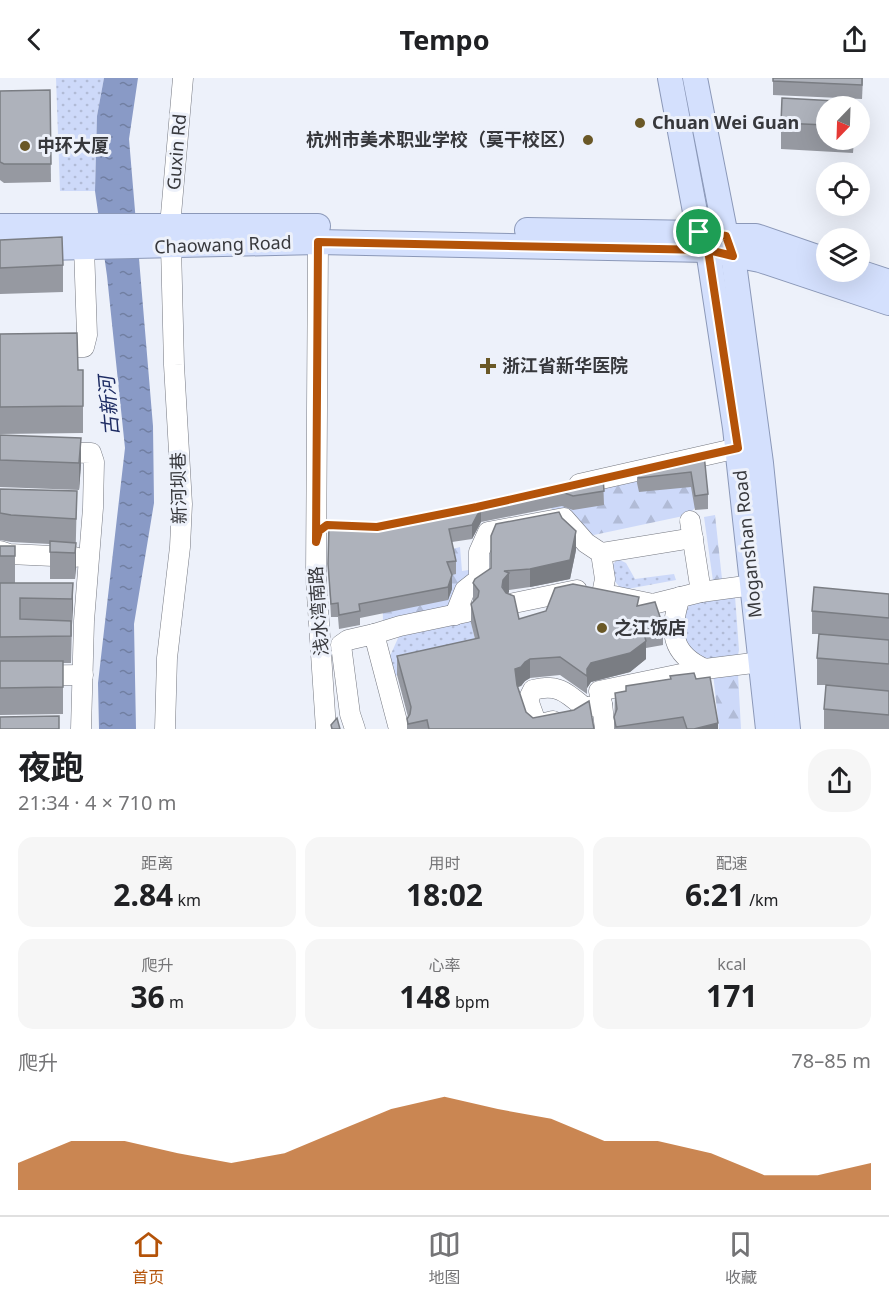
<!DOCTYPE html>
<html lang="zh">
<head>
<meta charset="utf-8">
<style>
  body { margin:0; font-family:"Noto Sans","Noto Sans SC",sans-serif; background:#f6f6f6; color:#202124; height:100vh; display:flex; flex-direction:column; font-size:22px; white-space:nowrap }
  * { box-sizing:border-box; margin:0 }
  p { font-size:20px; color:#757577 }
  .icon { flex:none; width:33px; height:33px; fill:none; stroke:currentColor; stroke-width:2; stroke-linecap:round; stroke-linejoin:round }
  .map { position:relative; height:651px; overflow:hidden }
  .drawer { display:flex; flex-direction:column; background:#fff; flex:1 }
  .drawer>* { flex:none }
  .needle { width:39px; rotate:203deg }
  .tools { position:absolute; left:816px; top:18px; display:grid; gap:12px }
  .tools a { display:grid; place-items:center; width:54px; height:54px; border-radius:50%; background:#fff; box-shadow:0 6px 24px #0002; font-size:30px }
  .pin { position:absolute; display:grid; place-items:center; width:51px; height:51px; color:#fff; margin:-26px; border:3px solid #fff; border-radius:50%; box-shadow:0 2px 6px #0007 }
  .round { display:grid; place-items:center; flex:none; width:63px; height:63px; border-radius:24px; background:#f6f6f6 }
  .headline { display:flex; align-items:center; justify-content:space-between; height:102px; padding:0 18px }
  h1 { font-size:33px; font-weight:700; line-height:45px }
  .figures { display:grid; grid-template-columns:repeat(3,1fr); gap:9px; height:102px; padding:6px 18px }
  .figures div { display:grid; align-content:center; border-radius:15px; background:#f6f6f6; text-align:center }
  .figures b { font-size:30px; font-weight:700 }
  .figures small { font-size:16px; font-weight:400 }
  .figures p { font-size:16px }
  .chart { height:168px; padding:12px 18px }
  .chart p { display:flex; justify-content:space-between }
  .chart svg { width:100%; height:108px; margin-top:6px; fill:#b45309; opacity:.7 }
  header { display:flex; justify-content:space-between; align-items:center; height:78px; padding:0 18px; background:#fff; font-size:27px; font-weight:700 }
  .tabs { display:flex; justify-content:space-around; align-items:center; height:84px; border-top:2px solid #e0e0e0; background:#fff; font-size:16px; color:#757577 }
  .tabs a { display:grid; justify-items:center; gap:3px }
  .tabs .current { color:#b45309 }
  .map>svg:first-child { display:block }
</style>
</head>
<body>
<header><svg class="icon" aria-label="back" viewBox="0 0 24 24"><path d="M15 5l-7 7 7 7"/></svg>Tempo<svg class="icon" aria-label="share" viewBox="0 0 24 24"><path d="M12 15V3M7 8l5-5 5 5M5 13v7h14v-7"/></svg></header>
<div class="map">
<svg width="889" height="651" viewBox="0 0 889 651">
  <defs>
    <pattern id="green-dots" width="8" height="8" patternUnits="userSpaceOnUse" patternTransform="scale(1.5)"><rect width="8" height="8" fill="#cdd9f9"/><path d="M2 2h.1M6 6h.1" fill="none" stroke="#b1bbd6" stroke-width="1.8" stroke-linecap="round"/></pattern>
    <pattern id="forest-firs" width="22" height="20" patternUnits="userSpaceOnUse" patternTransform="scale(1.5)"><rect width="22" height="20" fill="#cdd9f9"/><path d="M5 1l3.5 6h-7zM16 11l3.5 6h-7z" fill="#b1bbd6"/></pattern>
    <pattern id="water-ripples" width="26" height="14" patternUnits="userSpaceOnUse" patternTransform="scale(1.5)"><rect width="26" height="14" fill="#899ac6"/><path d="M2 4q2-2 4 0t4 0M15 11q2-2 4 0t4 0" fill="none" stroke="#717fa2"/></pattern>
  </defs>
  <rect width="100%" height="100%" fill="#edf1fa"/>
  <g fill="url(#green-dots)">
    <path d="M56,0H104L97,38L95,113H60Z"/>
    <path d="M618,481L626,485L635,501L674,496L676,502L622,512L613,501V486Z"/>
    <path d="M735,518L739,572L737,582C705,586 704,586 683,561C683,544 683,532 695,520Z"/>
    <path d="M470,540L479,579L394,598L390,578L399,558Z"/>
  </g>
  <g fill="url(#forest-firs)">
    <path d="M693,390L698,427L688,437L575,461L551,430L553,416Z"/>
    <path d="M715,437L722,501L713,503L704,439Z"/>
    <path d="M460,469L462,493L475,491L452,531L383,543L382,505L445,473Z"/>
    <path d="M713,595L738,596L741,651H719Z"/>
  </g>
  <path fill="url(#water-ripples)" d="M104,0H138L129,61L153,348L154,425L134,546L136,651H99L98,605L125,370L107,198L95,113L97,38Z"/>
  <g fill="none" stroke-linecap="round" stroke-linejoin="round">
    <g stroke="#757881" stroke-width="21">
      <g id="minor">
        <path d="M170,148L183,0"/>
        <path d="M318,164L316,500L326,651"/>
        <path d="M0,272L84,269L87,257L84,169"/>
        <path d="M55,374L91,375L94,384L93,430L84,543L81,651"/>
        <path d="M579,406L738,370"/>
        <path d="M690,443L701,514"/>
        <path d="M0,473L9,476L75,479"/>
        <path d="M601,475L693,460"/>
        <path d="M614,518L653,526L701,514L753,507"/>
        <path d="M680,519C669,553 671,576 705,591"/>
        <path d="M514,525L577,512"/>
        <path d="M455,537L465,512L479,501V474L488,454L564,440L586,465L601,475L605,501L602,516"/>
        <path d="M0,598L83,597"/>
        <path d="M602,626L605,651"/>
        <path d="M553,643L537,647L528,622L533,612C558,605 567,615 585,630L602,626L599,613L705,591L761,584"/>
        <path d="M165,651L167,580L180,469L182,426L174,287L171,168"/>
        <path d="M355,651L350,636L341,567L348,562L374,556"/>
        <path d="M399,651L374,556L400,548L467,534"/>
      </g>
    </g>
    <g stroke="#8b98b8" stroke-width="26">
      <g id="major">
        <path d="M670,0L699,155L708,172L735,350L768,651"/>
        <path d="M695,0L726,158L733,178L761,385L788,651"/>
        <path d="M0,148H318"/>
        <path d="M527,152L699,155L726,158H756L826,182"/>
        <path d="M0,171L318,164L708,172L760,182L889,225"/>
        <path d="M859,194L889,204"/>
      </g>
    </g>
    <use href="#minor" stroke="#fff" stroke-width="20"/>
    <use href="#major" stroke="#d4e0fd" stroke-width="24"/>
  </g>
  <g fill="#9699a1">
    <path d="M773,0H863L862,21L773,17Z"/>
    <path d="M50,12L51,104L4,105L0,102V13Z"/>
    <path d="M826,28V62H854L853,75L781,71V45Z"/>
    <path d="M0,162L63,187V214L0,216Z"/>
    <path d="M0,256L78,292H83V355L0,356Z"/>
    <path d="M0,357L81,360V387L79,412L0,409Z"/>
    <path d="M704,376L708,416V431L695,432L691,409L639,414L637,405V391Z"/>
    <path d="M603,399L604,427L573,432L562,428L481,444L472,461L452,464L456,483V496L452,497V511L448,522L360,540V547L339,551L338,539H331L328,486L361,449L379,447Z"/>
    <path d="M0,411L77,413L75,501H50V466L11,464L0,462Z"/>
    <path d="M0,468H15V505H73L71,585H63V636L0,637Z"/>
    <path d="M576,472L570,501L530,509L509,512V514L508,516L519,541L639,528L663,548V567L646,570V581L630,594L591,604L587,610V616L560,597L530,600L525,603L521,608L517,609L526,634L533,640L594,651H407V641L408,639L397,597V578L475,561L471,545V526L473,524V505L475,501Z"/>
    <path d="M889,516V651H824V631L826,607H817V580L819,556H812V533Z"/>
    <path d="M670,598L696,601L718,651H614L615,615L626,613V608L670,601Z"/>
  </g>
  <g fill="#7a7d83">
    <path d="M81,360V387L79,412V385Z"/>
    <path d="M481,430V444L472,461V447Z"/>
    <path d="M576,453V472L570,501L530,509V491Z"/>
    <path d="M76,465V491L75,501V475Z"/>
    <path d="M509,495V514L503,521V502Z"/>
    <path d="M452,497V511L448,522V509Z"/>
    <path d="M73,505V531L72,547V521Z"/>
    <path d="M646,563V581L630,594L591,604L587,610V591L591,585Z"/>
    <path d="M530,581V600L525,603L521,608L515,610V591Z"/>
    <path d="M718,645V651H694Z"/>
  </g>
  <g fill="#aeb2bb" stroke="#7a7d83" stroke-width="1.5">
    <path d="M773,0H862V7L773,3Z"/>
    <path d="M50,12L51,86H4L0,84V13Z"/>
    <path d="M782,20L854,24V28H826V47L781,45Z"/>
    <path d="M62,159L63,187L0,190V162Z"/>
    <path d="M77,255L78,292H83V328L0,329V256Z"/>
    <path d="M0,357L81,360L79,385L0,382Z"/>
    <path d="M704,376L708,416L695,418L691,394L639,400L637,391Z"/>
    <path d="M603,399L604,413L573,418L562,414L481,430L472,447L449,451L456,483L447,484L452,497L448,509L359,526L360,533L339,537L338,525L331,526L328,486L329,447L361,446V449L379,447Z"/>
    <path d="M0,411L77,413L76,441L11,437L0,435Z"/>
    <path d="M559,434L562,440L576,453L570,482L530,491L504,493L509,495L503,502L502,509L506,515L514,518L519,541L546,533L555,510L573,506L639,519L637,528L655,524L663,548L643,552L646,563L630,575L591,585L587,591V598L560,579L530,581L525,584L521,589L515,591L517,607L526,634L533,640L574,632L589,623L594,651H429L427,642L408,646L407,641L410,636L411,629L397,578L479,560L471,526L478,519L479,513L473,505L475,501L491,490V458L496,446Z"/>
    <path d="M50,463L76,465L75,475L50,474Z"/>
    <rect x="0" y="468" width="15" height="10"/>
    <path d="M0,505H73L72,521L20,520V541L71,543V558L0,559Z"/>
    <path d="M814,509L889,516V540L812,533Z"/>
    <path d="M819,556L889,562V586L817,580Z"/>
    <path d="M0,583H63V609L0,610Z"/>
    <path d="M694,595L696,601L710,599L718,645L694,651H687L683,639L616,649L614,639L617,631L615,615L626,613V608L671,601L670,598Z"/>
    <path d="M826,607L889,613V637L824,631Z"/>
    <path d="M59,638V651H0V639Z"/>
    <path d="M337,640L340,651H332L331,647Z"/>
  </g>
  <g fill="none" stroke-linecap="round" stroke-linejoin="round">
    <g stroke="#fff" stroke-width="12">
      <path id="route" d="M699,154L708,172L738,370L477,429L377,449L327,447L319,453L316,464L318,164L708,172L733,178L726,158L699,154"/>
    </g>
    <use href="#route" stroke="#b45309" stroke-width="8"/>
  </g>
  <g fill="#6a5826" stroke="#edf1fa" stroke-width="2">
    <circle cx="640" cy="45" r="6"/>
    <circle cx="588" cy="62" r="6"/>
    <circle cx="25" cy="68" r="6"/>
    <path d="M485 279h6v6h6v6h-6v6h-6v-6h-6v-6h6z"/>
    <circle cx="602" cy="550" r="6"/>
  </g>
  <g text-anchor="middle" stroke-width="6" stroke-linejoin="round" paint-order="stroke">
    <g font-size="18" font-weight="bold" fill="#37383c" stroke="#edf1fa" text-anchor="start">
      <text x="652" y="51">Chuan Wei Guan</text>
      <text x="576" y="68" text-anchor="end">杭州市美术职业学校（莫干校区）</text>
      <text x="37" y="74">中环大厦</text>
      <text x="502" y="294">浙江省新华医院</text>
      <text x="614" y="556">之江饭店</text>
    </g>
    <g font-size="18" fill="#37383c" stroke="#edf1fa">
      <text transform="translate(177 74) rotate(-85)" y="6">Guxin Rd</text>
      <text transform="translate(223 167) rotate(-2)" y="6">Chaowang Road</text>
      <text transform="translate(179 410) rotate(-91)" y="6">新河坝巷</text>
      <text transform="translate(748 466) rotate(-96)" y="6">Moganshan Road</text>
      <text transform="translate(319 533) rotate(-94)" y="6">浅水湾南路</text>
    </g>
    <g font-size="20" font-style="italic" fill="#1e2c63" stroke="#edf1fa">
      <text transform="translate(109 328) rotate(-95)" y="7">古新河</text>
    </g>
  </g>
</svg>
<div class="tools">
<a><svg class="needle" viewBox="-14 -14 28 28"><path d="M0-13l5 13h-10z" fill="#e53935"/><path d="M0 13l5-13h-10z" fill="#757577"/></svg></a>
<a><svg class="icon" aria-label="locate" viewBox="0 0 24 24"><circle cx="12" cy="12" r="6"/><path d="M12 2v4M12 18v4M2 12h4M18 12h4"/></svg></a>
<a><svg class="icon" aria-label="layers" viewBox="0 0 24 24"><path d="M12 4l9 5-9 5-9-5zM3 14l9 5 9-5"/></svg></a>
</div>
<div class="pin" style="left:699px;top:154px;background:#1e9e55"><svg class="icon" aria-label="arrive" viewBox="0 0 24 24"><path d="M6 21V4h12l-3 4 3 4H6"/></svg></div>
</div>
<section class="drawer">
<div class="headline"><div><h1>夜跑</h1><p>21:34 · 4 × 710 m</p></div><a class="round"><svg class="icon" aria-label="share" viewBox="0 0 24 24"><path d="M12 15V3M7 8l5-5 5 5M5 13v7h14v-7"/></svg></a></div>
<div class="figures">
<div><p>距离</p><b>2.84<small> km</small></b></div>
<div><p>用时</p><b>18:02</b></div>
<div><p>配速</p><b>6:21<small> /km</small></b></div>
</div>
<div class="figures">
<div><p>爬升</p><b>36<small> m</small></b></div>
<div><p>心率</p><b>148<small> bpm</small></b></div>
<div><p>kcal</p><b>171</b></div>
</div>
<div class="chart"><p><span>爬升</span>78–85 m</p>
<svg viewBox="0 0 160 44" preserveAspectRatio="none"><path d="M0 44V33L10 24L20 24L30 29L40 33L50 29L60 20L70 11L80 6L90 11L100 15L110 24L120 24L130 29L140 38L150 38L160 33V44z"/></svg>
</div>
</section>
<nav class="tabs">
<a class="current"><svg class="icon" aria-label="home" viewBox="0 0 24 24"><path d="M3 11l9-7 9 7M6 9v11h12V9"/></svg>首页</a>
<a><svg class="icon" aria-label="map" viewBox="0 0 24 24"><path d="M3 6l6-2 6 2 6-2v14l-6 2-6-2-6 2zM9 4v14M15 6v14"/></svg>地图</a>
<a><svg class="icon" aria-label="saved" viewBox="0 0 24 24"><path d="M7 4h10v16l-5-4-5 4z"/></svg>收藏</a>
</nav>
</body>
</html>
